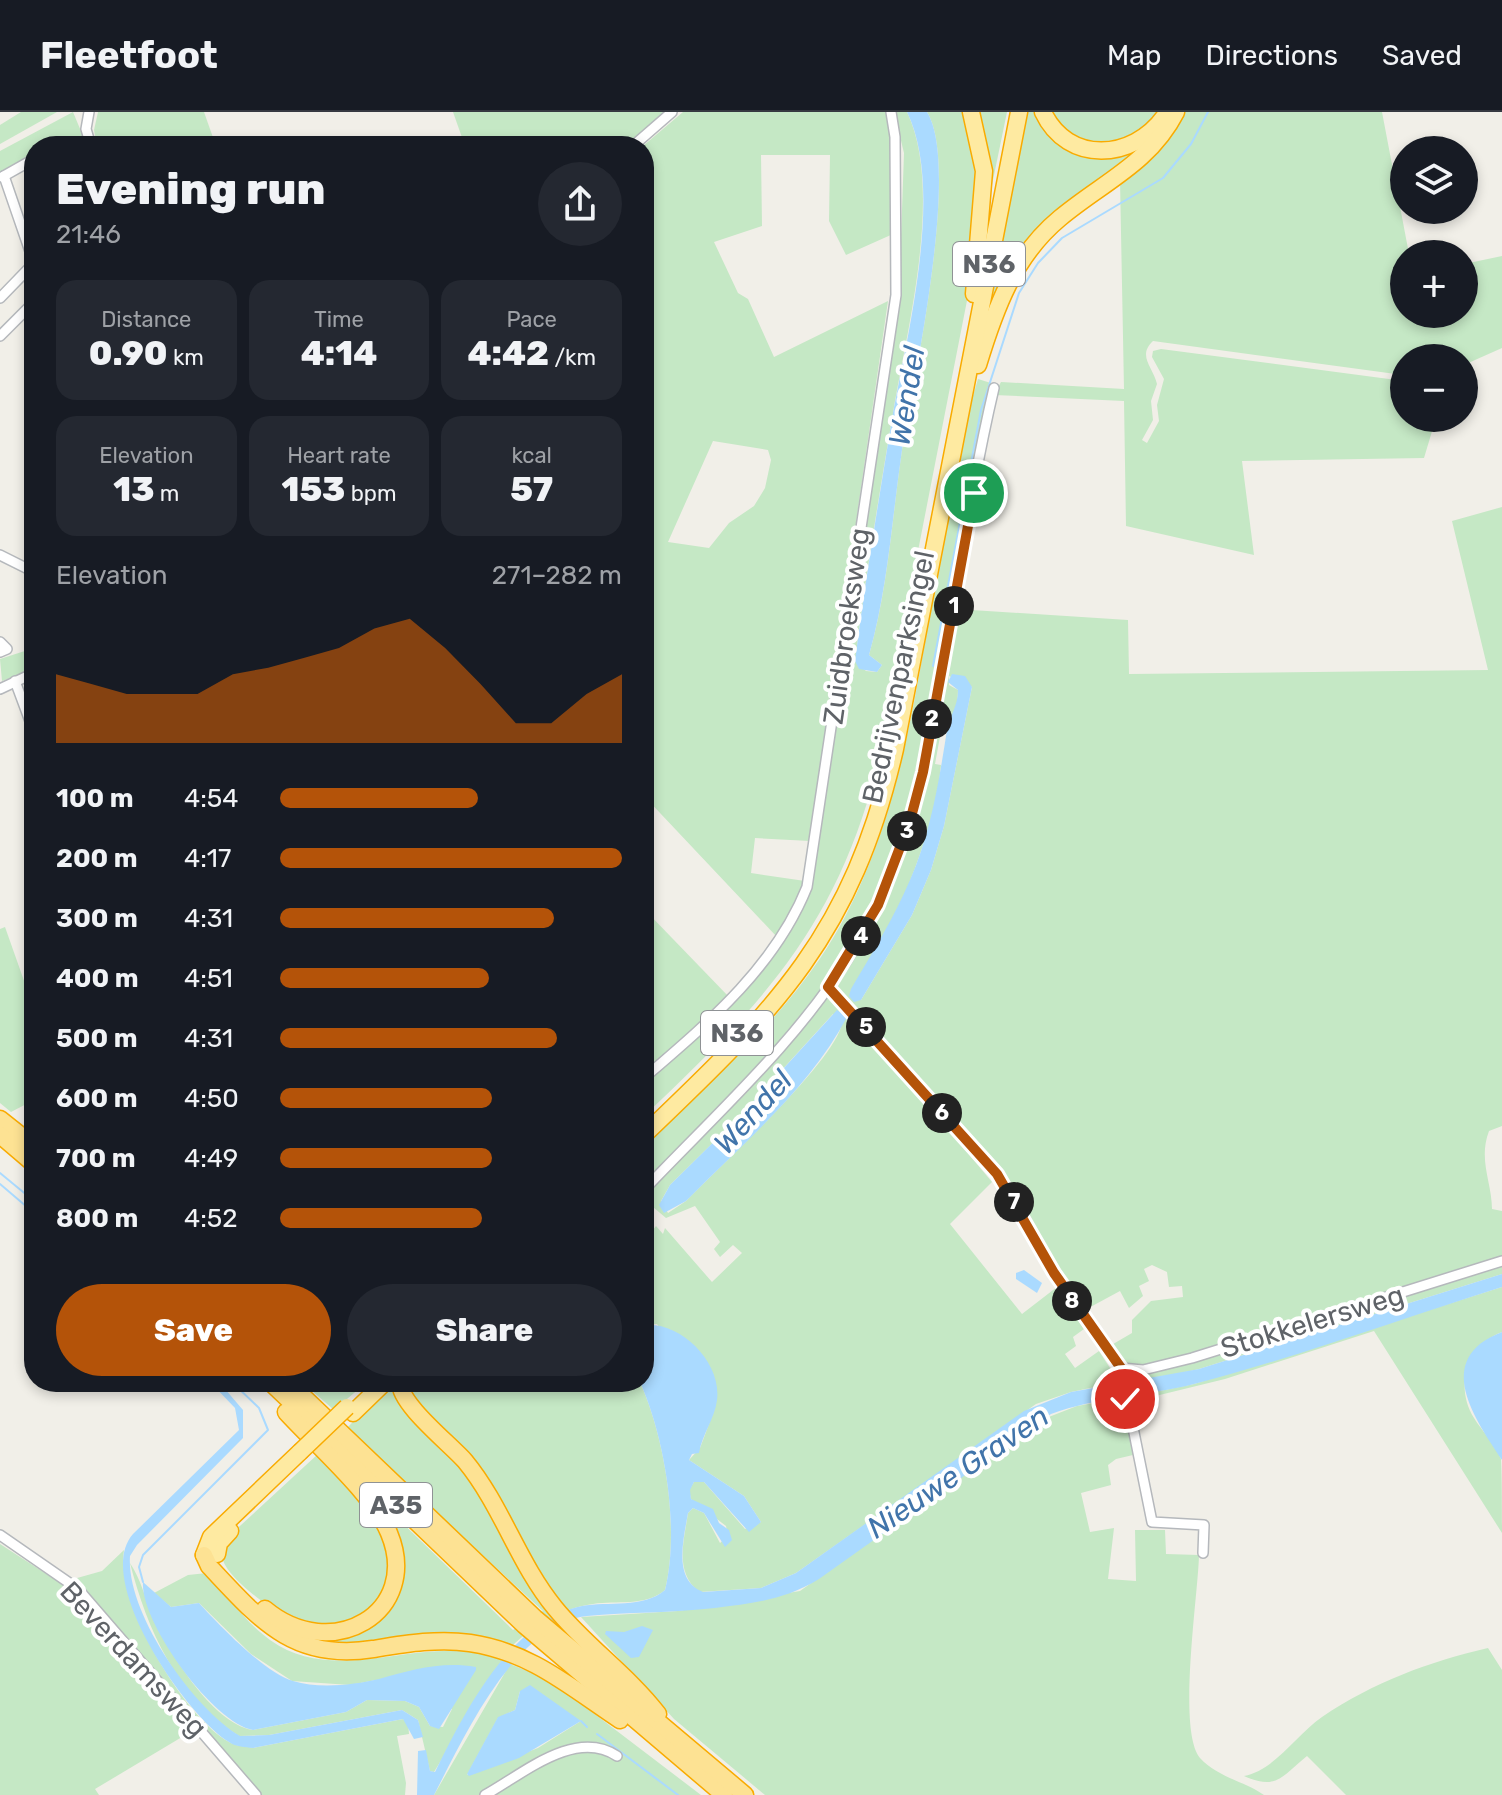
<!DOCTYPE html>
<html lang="en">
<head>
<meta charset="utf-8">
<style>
  body { margin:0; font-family:Rubik,sans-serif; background:#242831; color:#f1f3f6; height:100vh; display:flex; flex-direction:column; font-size:30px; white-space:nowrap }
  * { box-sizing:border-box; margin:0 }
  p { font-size:26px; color:#9ea1a6 }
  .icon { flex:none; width:44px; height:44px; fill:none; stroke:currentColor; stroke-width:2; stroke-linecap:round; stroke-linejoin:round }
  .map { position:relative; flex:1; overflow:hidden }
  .sheet { position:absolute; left:24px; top:24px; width:630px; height:1256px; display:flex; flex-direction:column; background:#171b24; border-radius:32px; box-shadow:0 4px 12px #0003 }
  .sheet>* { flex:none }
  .tools { position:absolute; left:1390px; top:24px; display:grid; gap:16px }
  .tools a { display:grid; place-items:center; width:88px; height:88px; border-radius:50%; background:#171b24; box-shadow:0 4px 12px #0003; font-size:40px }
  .pin { position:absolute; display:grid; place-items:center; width:68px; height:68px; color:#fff; margin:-34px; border:4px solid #fff; border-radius:50%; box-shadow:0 2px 8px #0007 }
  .km { position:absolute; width:40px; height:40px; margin:-20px; border-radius:50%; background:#222; color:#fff; font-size:22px; line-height:40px; text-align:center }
  .round { display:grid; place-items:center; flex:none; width:84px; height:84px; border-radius:42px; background:#242831 }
  .overview { display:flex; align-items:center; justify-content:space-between; height:136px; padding:0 32px }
  h1 { font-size:44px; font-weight:800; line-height:60px }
  .figures { display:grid; grid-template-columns:repeat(3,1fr); gap:12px; height:136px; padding:8px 32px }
  .figures div { display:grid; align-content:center; border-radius:20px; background:#242831; text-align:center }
  .figures b { font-size:34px; font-weight:800 }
  .figures small { font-size:22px; font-weight:400 }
  .figures p { font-size:22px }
  .chart { height:224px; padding:16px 32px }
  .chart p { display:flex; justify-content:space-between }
  .chart svg { width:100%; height:144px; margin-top:8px; fill:#b45309; opacity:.7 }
  .action { display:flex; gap:16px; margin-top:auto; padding:16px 32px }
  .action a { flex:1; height:92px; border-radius:48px; background:#b45309; color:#fff; font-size:32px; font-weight:800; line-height:92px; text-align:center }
  .action a+a { background:#242831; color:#f1f3f6 }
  ul { padding:0 32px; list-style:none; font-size:26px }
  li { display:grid; grid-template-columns:128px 96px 1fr; align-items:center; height:60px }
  li i { height:20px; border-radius:10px; background:#b45309 }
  header { display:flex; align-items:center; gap:48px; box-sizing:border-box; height:112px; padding:0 40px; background:#171b24; border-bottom:2px solid #363941 }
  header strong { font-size:38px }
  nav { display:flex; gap:44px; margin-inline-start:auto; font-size:28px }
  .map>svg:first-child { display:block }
</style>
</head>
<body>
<header>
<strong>Fleetfoot</strong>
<nav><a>Map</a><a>Directions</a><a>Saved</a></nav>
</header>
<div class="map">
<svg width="1502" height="1683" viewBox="0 0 1502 1683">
  <rect width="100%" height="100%" fill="#f1efe8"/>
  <g fill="#c5e8c5" fill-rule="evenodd">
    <path d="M21,0H57L0,32V13Z"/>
    <path d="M73,0L83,24L52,34H34V44L0,61V39Z"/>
    <path d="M98,0H204L216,34H97L94,18Z"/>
    <path d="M453,0H667L626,34H465Z"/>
    <path d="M683,0H887L893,15V122L846,143L829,109L830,43H761L762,114L714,130L738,181L748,187L774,245L888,189L810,729L755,726L751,761L805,769L777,825L644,684L643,34ZM713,329L768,338L771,348L765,376L754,394L729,411L709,436L668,430Z"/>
    <path d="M894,0H907C944,78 907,217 893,301C879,384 865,467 855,549L866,559L877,560L882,553L869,543C888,477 892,406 902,338C913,270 961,55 927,0H967L978,36L972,163L872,674C830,823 754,900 644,1004V970L717,905L801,795L899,183L904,41Z"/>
    <path d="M977,0H1007L986,102L987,33Z"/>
    <path d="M1023,0H1040L1075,36L1162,20L1040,121L974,258Z"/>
    <path d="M1047,0H1162L1139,26L1083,33Z"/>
    <path d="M1179,0H1382L1409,142H1404V202H1464V152L1502,144V236L1466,252L1464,246H1404L1403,263L1153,229C1137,244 1153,255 1157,272L1151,289L1153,308L1142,328L1147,331L1159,309L1157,293L1164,267L1152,245L1153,239L1161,237L1404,269V306H1436L1424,346L1242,349L1254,443L1126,414L1124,289L994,283L1001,270L1124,277L1120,68Z"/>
    <path d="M978,267L994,272L921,660C896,750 860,837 800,911C752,968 695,1021 644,1075V1032C706,974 771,918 819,848C930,686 921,451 978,267Z"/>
    <path d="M1502,395V1014L1489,1019C1478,1048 1492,1070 1492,1097L1502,1099V1144L1184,1246C1147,1253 1135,1266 1108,1235L1132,1221V1208L1151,1189L1183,1185L1182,1174L1169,1175L1167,1160L1152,1153L1144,1157L1149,1169L1139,1174L1143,1184L1129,1196L1120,1179L1083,1199L1000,1062L872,913L832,875L899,748L956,497L1128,508L1129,562L1488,558L1452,409ZM949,564L972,575L944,714L931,758L912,803L861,888C888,816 935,729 941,653L935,652L943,608H949L957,597L958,578L949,573Z"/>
    <path d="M34,536V557L2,569L0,547Z"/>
    <path d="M644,797L729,885L644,961Z"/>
    <path d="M5,815L34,897V988L11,1000L0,991V817Z"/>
    <path d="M830,883L843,892L992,1070L950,1112L1022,1202L1057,1175L1084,1217L1073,1225L1076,1234L1065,1242L1075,1256L1099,1239L1119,1270L1071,1280L1036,1292L796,1461L761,1476L699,1480C674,1459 684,1429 688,1401L693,1396L704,1401L720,1431L728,1424L726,1414L691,1387L689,1378L694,1370H704L745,1417L761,1410L744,1384L689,1348L700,1336L715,1296L657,1212L644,1213V1130L656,1114L663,1122L665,1116L712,1170L742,1141L733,1133L720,1145L714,1137L720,1130L695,1094L666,1106L647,1090L645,1082ZM833,902L841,915C828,956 720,1054 686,1089L668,1101L661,1089L670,1073L739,1005Z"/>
    <path d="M1502,1153V1162L1199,1257L1152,1268L1128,1269V1265L1209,1246Z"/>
    <path d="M1502,1175V1220C1467,1233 1454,1274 1474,1306C1482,1319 1495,1332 1501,1347C1502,1362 1502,1403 1502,1421L1374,1219L1225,1267L1131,1290L1130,1285L1194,1272Z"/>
    <path d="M302,1270H367L334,1298Z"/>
    <path d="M405,1270H640C665,1326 680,1417 665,1478C645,1495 617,1488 593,1492C560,1497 535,1512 511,1535C485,1530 452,1520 425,1526C383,1537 326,1549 286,1524C257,1506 234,1477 210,1451L213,1449C237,1475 261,1507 295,1521C357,1547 414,1481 393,1421C382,1388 344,1370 330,1341L513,1518L543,1499L346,1317L387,1275L459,1347L478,1372L545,1489L551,1497L560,1492L525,1442L485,1367L456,1331L411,1290Z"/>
    <path d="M1122,1286L1133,1343L1116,1347L1108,1353L1111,1373L1081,1381L1090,1420L1114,1416L1108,1467L1136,1469L1135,1418H1165L1166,1442L1199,1443C1198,1485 1177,1618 1200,1646C1217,1665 1244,1669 1264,1683H765L674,1607L581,1505L678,1499L800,1479L1041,1308L1077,1294Z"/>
    <path d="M318,1342C337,1365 361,1387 377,1412C388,1428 391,1453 385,1471C375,1502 334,1525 302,1513C283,1506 220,1464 222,1442C222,1437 226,1430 228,1425Z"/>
    <path d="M0,1432L68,1476L192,1619L95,1677L99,1683H0Z"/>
    <path d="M124,1438C116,1490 183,1604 229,1630C235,1634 246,1634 253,1636L403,1607L408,1610L409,1622L397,1624L406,1671L405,1683H260L70,1468L102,1459Z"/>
    <path d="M130,1451C141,1468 144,1483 152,1502C168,1538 211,1611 253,1618L346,1600L367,1588L405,1589L419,1595L430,1614L443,1615L452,1597L376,1568L350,1573L292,1569L251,1542L199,1491L171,1495L154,1481L188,1463L207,1461C226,1482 246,1511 270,1528C340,1578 427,1517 502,1548L434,1660L430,1659L418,1608L402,1598L269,1623L239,1624C178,1586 147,1518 130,1451Z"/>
    <path d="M1488,1536L1502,1558V1683H1346L1307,1644C1282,1664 1277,1679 1244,1664C1275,1658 1296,1623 1322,1605C1374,1570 1428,1550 1488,1536Z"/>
    <path d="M510,1552L550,1568L701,1683H490L574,1637L621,1644L602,1632L583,1631L568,1635L480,1683H434ZM520,1579L581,1609L538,1636L467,1663L498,1606L515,1598Z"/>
  </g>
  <g fill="#aadaff">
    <path d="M907,0H927C961,55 913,270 902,338C892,406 888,476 869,543L882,553L877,560L859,557L855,549C865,469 879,387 892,307C907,223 945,78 907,0Z"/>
    <path d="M952,562L965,564L972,575L944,714L931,758L912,803L861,888L854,890L849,884L851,877C872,841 894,806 910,768C931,720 939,669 947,618C950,603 958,594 958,578L948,570Z"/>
    <path d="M837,898L847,905C810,976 741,1033 686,1089L664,1101L659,1093L670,1073L739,1005Z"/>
    <path d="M1024,1158L1042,1171L1037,1181L1016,1167V1161Z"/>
    <path d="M1502,1162V1175C1400,1207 1298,1245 1194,1272C1147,1284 1097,1285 1051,1302L819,1467C785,1488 753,1491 715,1496C672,1501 628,1500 587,1504C515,1512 464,1625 434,1683H417L418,1639L426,1638L430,1659L435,1660C465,1599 510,1509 582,1494C608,1489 643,1497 665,1478C680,1417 665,1326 640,1270H644V1213C680,1209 722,1250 717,1288C715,1306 702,1323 699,1341L692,1342L689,1348L744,1384L761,1410L749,1420L704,1370H694L690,1378L691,1387L713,1397L719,1411L729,1418L732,1428L725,1435L704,1401L693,1396L688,1401C684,1426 672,1468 703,1480L761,1476L796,1461L1024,1299L1071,1280L1199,1257Z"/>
    <path d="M1502,1220V1348C1476,1308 1431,1247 1502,1220Z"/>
    <path d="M210,1270H219L243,1298V1326L137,1433L130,1444C126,1501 193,1596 240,1624L269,1623L402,1598L418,1608L423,1625L414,1627L403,1607L253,1636C245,1635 236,1635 229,1630C187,1605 92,1468 133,1422L239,1318L235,1296Z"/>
    <path d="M143,1470L171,1495L199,1491C219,1513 265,1561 293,1569C319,1577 353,1573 379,1567C412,1558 441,1549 476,1555V1558L439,1617L430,1614L419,1595L405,1589L367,1588L346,1600L253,1618C213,1611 140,1510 143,1470Z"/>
    <path d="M642,1514L653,1518L639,1545L631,1546L605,1522L606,1519L624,1520Z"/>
    <path d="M530,1573L581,1609L519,1646L469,1664L467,1662L498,1605L515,1598L520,1579Z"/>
  </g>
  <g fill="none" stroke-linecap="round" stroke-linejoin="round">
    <g stroke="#aadaff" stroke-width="2">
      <path d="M933,554L981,298L1019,181L1038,151L1062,126L1163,66L1191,32L1208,0"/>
      <path d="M0,1061L34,1089"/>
      <path d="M0,1072L34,1101"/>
      <path d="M143,1470L139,1455L143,1443L268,1318L259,1296L232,1270"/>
      <path d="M581,1609L587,1615"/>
      <path d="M597,1622L678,1683"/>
    </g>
    <g stroke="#b5b8bc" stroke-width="12">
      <g id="minor">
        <path d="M89,0L86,17L91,34"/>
        <path d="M58,34H66"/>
        <path d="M633,34L672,0"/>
        <path d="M4,64L34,151"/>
        <path d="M2,65L34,47"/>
        <path d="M33,172H34"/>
        <path d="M0,186L34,151"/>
        <path d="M0,224L34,190"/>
        <path d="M0,443L34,460"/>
        <path d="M0,530L7,537L0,540"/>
        <path d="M15,569L34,620"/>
        <path d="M0,577L34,561"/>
        <path d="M828,875L997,1062L1054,1161L1121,1256L1152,1410L1204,1413L1203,1441"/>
        <path d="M644,966C708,911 775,855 807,775L896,183L895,25L891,0"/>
        <path d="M644,1078C717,1001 799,928 854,837C901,759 920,673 937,585C956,483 970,378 994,276"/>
        <path d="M1121,1256L1143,1258L1192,1246L1502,1149"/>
        <path d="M0,1423L78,1477L256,1683"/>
        <path d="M485,1683C523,1662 575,1616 617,1644"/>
      </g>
    </g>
    <g stroke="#f9ab00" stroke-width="19">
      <g id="trunk">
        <path d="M971,0L984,59L974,182"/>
        <path d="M1043,0C1068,53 1133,48 1164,5"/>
        <path d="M978,253C995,197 1014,144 1060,106C1103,70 1149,52 1176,0"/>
        <path d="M644,1023C777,896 852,823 895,637L1019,0"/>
        <path d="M353,1301L385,1270"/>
        <path d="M217,1442L219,1431L230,1419"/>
        <path d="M204,1443L211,1425L300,1340"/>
      </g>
    </g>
    <g stroke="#f9ab00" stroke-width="19">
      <g id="motorway">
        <path d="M0,1007L34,1034"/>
        <path d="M0,1023L34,1052"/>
        <path d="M270,1270L524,1513L724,1683"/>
        <path d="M288,1270L535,1506L745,1683"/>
        <path d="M400,1270C399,1292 449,1331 465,1349C502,1394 518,1451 555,1496C586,1534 628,1563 658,1602"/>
        <path d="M204,1443L209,1454C259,1507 293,1550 373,1537C404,1532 438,1526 470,1531C531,1540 570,1575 620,1608"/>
        <path d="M265,1497C332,1553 422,1500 389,1421C373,1382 316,1333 286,1300"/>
      </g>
    </g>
    <use href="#minor" stroke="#fff" stroke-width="9"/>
    <use href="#trunk" stroke="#feeaa1" stroke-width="16"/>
    <use href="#motorway" stroke="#fde293" stroke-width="16"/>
    <g stroke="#f9ab00" stroke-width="19" stroke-linecap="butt">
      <path id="trunk-bridge" d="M300,1340L347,1295"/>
    </g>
    <use href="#trunk-bridge" stroke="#feeaa1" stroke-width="16"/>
  </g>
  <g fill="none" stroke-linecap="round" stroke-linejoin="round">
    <g stroke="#fff" stroke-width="16">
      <path id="route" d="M974,381L923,660L910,709L878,793L828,875L997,1062L1054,1161L1121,1256L1125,1287"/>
    </g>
    <use href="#route" stroke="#b45309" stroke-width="10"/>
  </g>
  <g text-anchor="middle" stroke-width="8" stroke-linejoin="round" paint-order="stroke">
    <g fill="#fff" stroke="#8f9295" stroke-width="2">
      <rect x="953" y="130" width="72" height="44" rx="6"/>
      <rect x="701" y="899" width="72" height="44" rx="6"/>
      <rect x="360" y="1371" width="72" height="44" rx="6"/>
    </g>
    <g font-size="26" font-weight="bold" fill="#5f6368">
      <text x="989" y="161">N36</text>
      <text x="737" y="930">N36</text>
      <text x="396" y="1402">A35</text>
    </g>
    <g font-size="28" fill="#5f6368" stroke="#fff">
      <text transform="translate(846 514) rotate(-82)" y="10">Zuidbroeksweg</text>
      <text transform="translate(898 565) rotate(-78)" y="10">Bedrijvenparksingel</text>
      <text transform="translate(1312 1209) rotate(-17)" y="10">Stokkelersweg</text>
      <text transform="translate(134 1547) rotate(47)" y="10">Beverdamsweg</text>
    </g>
    <g font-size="30" font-style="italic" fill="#4174aa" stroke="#fff">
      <text transform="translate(907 284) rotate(-81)" y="10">Wendel</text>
      <text transform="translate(753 1000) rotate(-48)" y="10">Wendel</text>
      <text transform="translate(958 1360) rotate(-34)" y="10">Nieuwe Graven</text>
    </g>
  </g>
</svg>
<div class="tools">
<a><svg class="icon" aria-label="layers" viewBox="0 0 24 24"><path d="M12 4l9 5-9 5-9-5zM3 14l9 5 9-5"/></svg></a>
<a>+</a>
<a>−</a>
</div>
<div class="pin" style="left:974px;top:381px;background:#1e9e55"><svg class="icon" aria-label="arrive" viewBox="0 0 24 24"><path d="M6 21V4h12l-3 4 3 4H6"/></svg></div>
<div class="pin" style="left:1125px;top:1287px;background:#d93025"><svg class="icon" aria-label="check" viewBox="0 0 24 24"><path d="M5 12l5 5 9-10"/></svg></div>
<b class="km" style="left:954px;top:494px">1</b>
<b class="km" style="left:932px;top:607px">2</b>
<b class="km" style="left:907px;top:719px">3</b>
<b class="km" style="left:861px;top:824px">4</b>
<b class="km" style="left:866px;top:915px">5</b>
<b class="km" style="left:942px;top:1001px">6</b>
<b class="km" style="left:1014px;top:1090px">7</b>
<b class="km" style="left:1072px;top:1189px">8</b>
<section class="sheet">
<div class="overview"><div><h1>Evening run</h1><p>21:46</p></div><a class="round"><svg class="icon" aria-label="share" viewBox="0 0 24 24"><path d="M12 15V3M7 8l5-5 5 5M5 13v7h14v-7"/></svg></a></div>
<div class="figures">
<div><p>Distance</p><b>0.90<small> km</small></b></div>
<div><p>Time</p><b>4:14</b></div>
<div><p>Pace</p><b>4:42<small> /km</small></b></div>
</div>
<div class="figures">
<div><p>Elevation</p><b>13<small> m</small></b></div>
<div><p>Heart rate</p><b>153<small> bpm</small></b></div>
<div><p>kcal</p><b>57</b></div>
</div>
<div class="chart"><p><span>Elevation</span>271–282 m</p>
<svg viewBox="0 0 160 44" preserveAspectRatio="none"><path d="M0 44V23L10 26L20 29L30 29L40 29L50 23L60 21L70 18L80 15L90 9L100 6L110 15L120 26L130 38L140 38L150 29L160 23V44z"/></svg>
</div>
<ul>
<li><b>100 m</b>4:54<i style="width:58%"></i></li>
<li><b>200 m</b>4:17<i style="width:100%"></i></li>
<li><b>300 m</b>4:31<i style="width:80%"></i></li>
<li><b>400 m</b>4:51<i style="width:61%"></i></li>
<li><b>500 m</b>4:31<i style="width:81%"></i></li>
<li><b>600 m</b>4:50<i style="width:62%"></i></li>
<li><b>700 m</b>4:49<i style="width:62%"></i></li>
<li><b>800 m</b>4:52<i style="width:59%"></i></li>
</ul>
<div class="action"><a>Save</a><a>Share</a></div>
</section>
</div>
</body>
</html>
